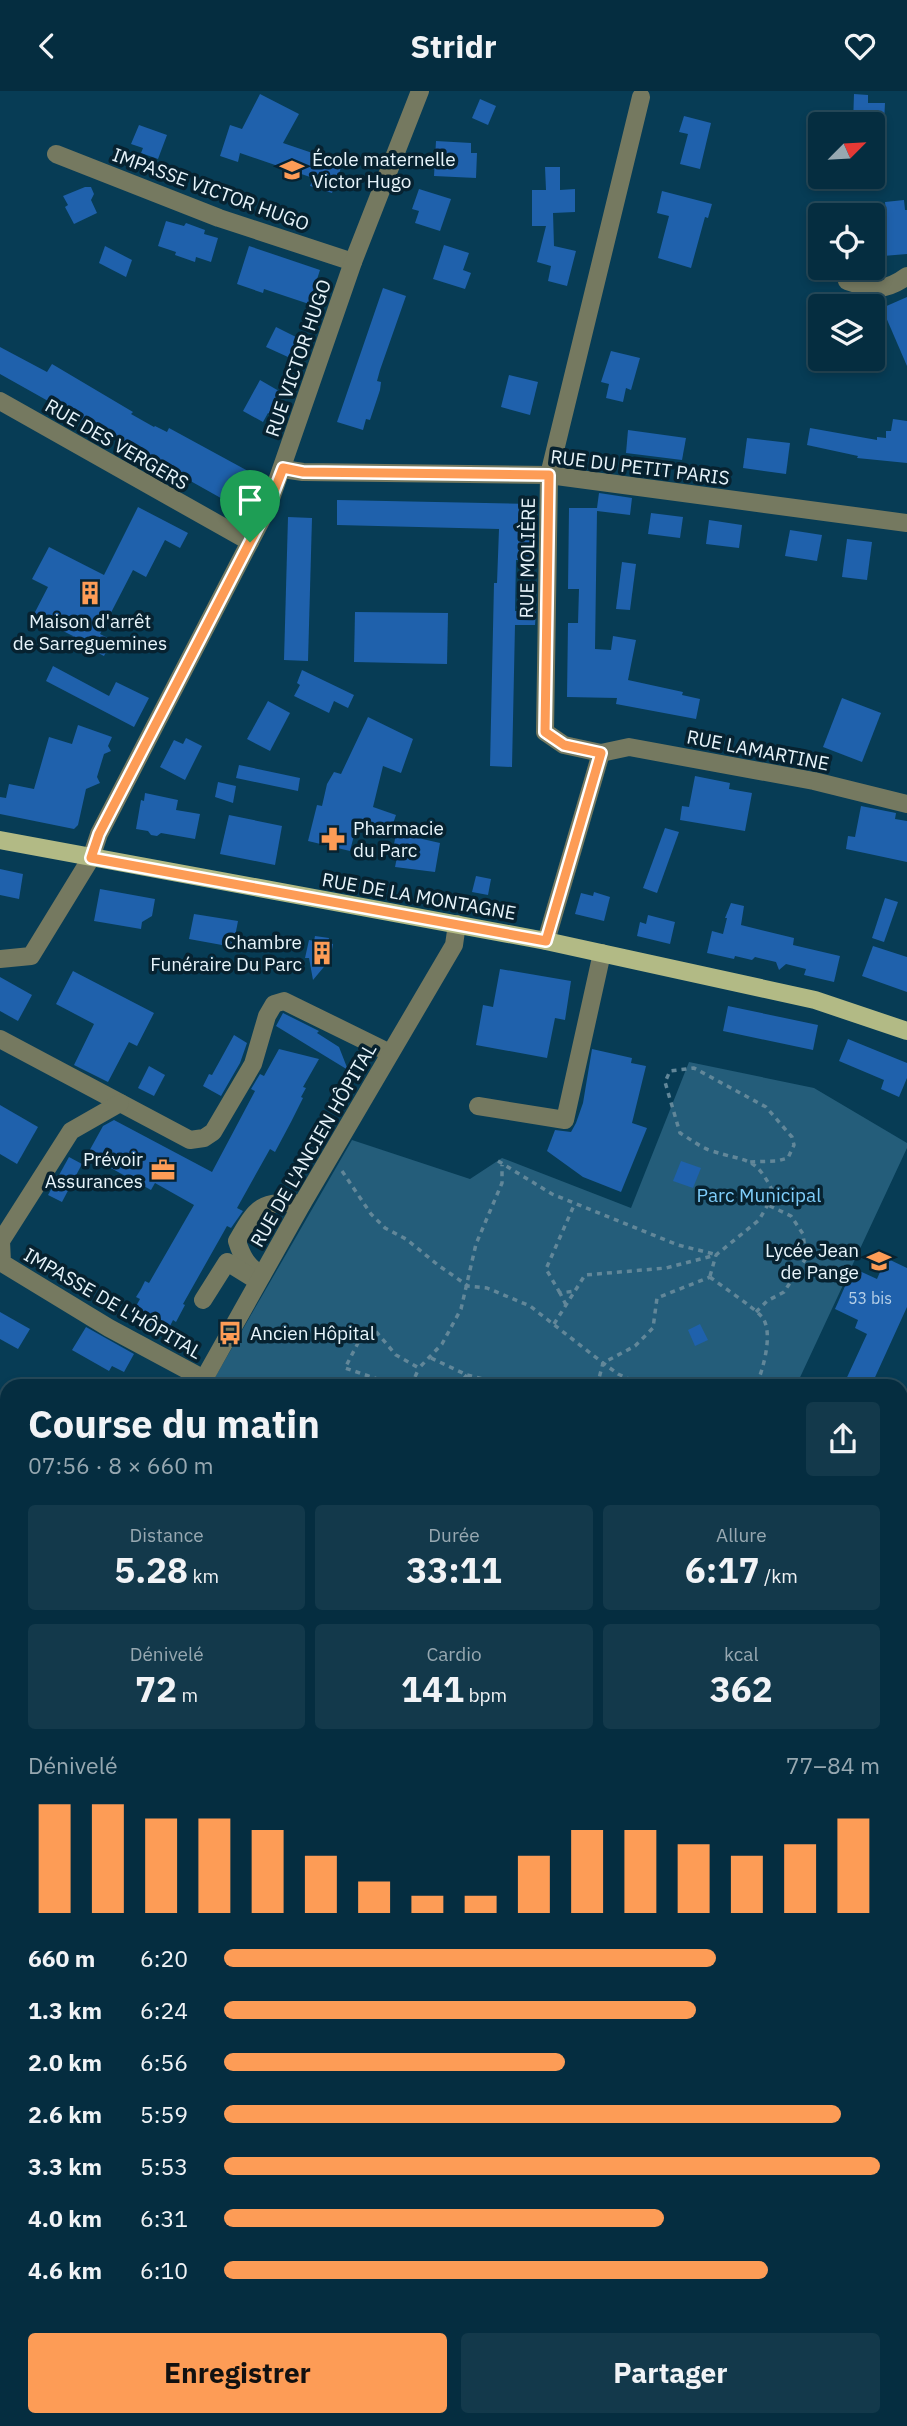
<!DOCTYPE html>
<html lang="fr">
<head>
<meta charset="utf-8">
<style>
  body { margin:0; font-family:"IBM Plex Sans",sans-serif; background:#13394b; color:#f1f3f6; height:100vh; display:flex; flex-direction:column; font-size:26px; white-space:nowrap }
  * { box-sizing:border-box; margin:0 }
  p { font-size:23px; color:#97a8b1 }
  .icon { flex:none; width:38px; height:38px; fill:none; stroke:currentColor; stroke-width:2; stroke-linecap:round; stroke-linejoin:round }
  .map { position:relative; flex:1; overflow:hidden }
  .drawer { position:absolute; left:0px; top:1288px; width:908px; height:1048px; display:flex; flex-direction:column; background:#052d40; border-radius:21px 21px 0 0; box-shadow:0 4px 10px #0003,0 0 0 2px #264959 }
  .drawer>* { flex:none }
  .needle { width:46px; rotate:66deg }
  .fabs { position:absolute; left:808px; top:21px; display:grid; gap:14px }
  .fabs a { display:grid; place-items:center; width:77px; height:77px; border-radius:7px; background:#052d40; box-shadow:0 4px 10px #0003,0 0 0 2px #264959; font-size:35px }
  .pin { position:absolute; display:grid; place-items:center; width:60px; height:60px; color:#fff; margin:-72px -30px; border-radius:50% 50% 50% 0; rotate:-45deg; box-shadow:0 0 7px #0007 }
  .pin .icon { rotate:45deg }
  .round { display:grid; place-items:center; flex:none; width:74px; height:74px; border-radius:7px; background:#13394b }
  .headline { display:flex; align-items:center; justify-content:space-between; height:119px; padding:0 28px }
  h1 { font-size:38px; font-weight:800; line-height:52px }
  .figures { display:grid; grid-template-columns:repeat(3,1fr); gap:10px; height:119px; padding:7px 28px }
  .figures div { display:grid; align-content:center; border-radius:7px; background:#13394b; text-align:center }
  .figures b { font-size:35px; font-weight:800 }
  .figures small { font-size:19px; font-weight:400 }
  .figures p { font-size:19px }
  .chart { height:196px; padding:14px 28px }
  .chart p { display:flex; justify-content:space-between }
  .chart svg { width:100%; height:126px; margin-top:7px; stroke:#fd9c56; stroke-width:6 }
  .primary-button { display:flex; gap:14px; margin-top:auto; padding:14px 28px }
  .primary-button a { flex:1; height:80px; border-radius:7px; background:#fd9c56; color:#111; font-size:28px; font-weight:800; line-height:80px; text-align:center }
  .primary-button a+a { background:#13394b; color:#f1f3f6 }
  ul { padding:0 28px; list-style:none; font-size:23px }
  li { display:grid; grid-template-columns:112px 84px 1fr; align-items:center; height:52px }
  li i { height:18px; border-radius:9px; background:#fd9c56 }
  header { display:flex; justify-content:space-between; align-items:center; height:91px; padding:0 28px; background:#052d40; font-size:32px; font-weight:800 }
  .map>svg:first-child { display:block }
</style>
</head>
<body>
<header><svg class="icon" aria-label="back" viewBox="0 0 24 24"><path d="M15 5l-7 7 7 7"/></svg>Stridr<svg class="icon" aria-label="heart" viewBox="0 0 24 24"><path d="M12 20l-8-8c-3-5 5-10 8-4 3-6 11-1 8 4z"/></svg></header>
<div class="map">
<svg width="907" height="2335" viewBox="0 0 907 2335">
  <rect width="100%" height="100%" fill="#073c55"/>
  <g fill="#245d7a">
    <path d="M689,971L814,997L907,1052V1057L796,1295H210L352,1049L470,1088L502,1067L631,1117Z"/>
    <path d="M263,2329H527L524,2335H259Z"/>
  </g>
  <g fill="#1f61ac">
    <path d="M260,3L299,23L283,52L333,69L331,73L341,77L332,102L310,95L313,87L240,62L238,71L220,65L230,34L242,38Z"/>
    <path d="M854,3L868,4V12H885L884,33H853Z"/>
    <path d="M480,8L496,15L488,34L472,27Z"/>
    <path d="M684,25L711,32L700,78L680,73L688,43L679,41Z"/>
    <path d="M139,34L167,44L158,68L141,62L143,57L131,53Z"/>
    <path d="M436,50L471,52V62H477L476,87L434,85Z"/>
    <path d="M545,76H560V99L575,98V121L553,122L554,155L576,160L567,195L548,190L551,175L537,171L546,135H532V99H546Z"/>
    <path d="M85,96H91L94,103L91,109L97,122L74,133L65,116L68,114L63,105Z"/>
    <path d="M419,98L451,108L440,140L415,132L419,120L412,118Z"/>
    <path d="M662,100L712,113L708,127L705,126L691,177L658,167L669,125L657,122Z"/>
    <path d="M904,109L905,119H907V163L883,165L882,150L885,147L884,135L887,131L885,111Z"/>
    <path d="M166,130L184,135L186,132L205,139L204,143L218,147L211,171L196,166L195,171L175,164L176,161L158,155Z"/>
    <path d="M444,154L469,162L463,179L471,182L465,198L433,188Z"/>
    <path d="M105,155L132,169L126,186L99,172Z"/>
    <path d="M249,155L320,179L309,213L264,198L263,202L237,193Z"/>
    <path d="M383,197L406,205L380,279L377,290L381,291L380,299L370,329L366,328L363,339L337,331Z"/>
    <path d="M907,206V275L882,217Z"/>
    <path d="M276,236L298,247L288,266L266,256Z"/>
    <path d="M0,256L47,281L52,273L133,321L131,323L154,336L155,335L167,341L169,337L248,380L242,390L248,394L235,415L0,283Z"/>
    <path d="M611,260L640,267L631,299L626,297L623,311L606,307L609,293L601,291Z"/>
    <path d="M509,284L538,291L530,324L501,316Z"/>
    <path d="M260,289L279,300L276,304L280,306L270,323L268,322L263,331L243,320Z"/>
    <path d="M893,328L907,330V372L857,367L858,365L807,354L810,337L877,349V346L886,347V340H891Z"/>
    <path d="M628,339L686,347L682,369L626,362Z"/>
    <path d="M747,347L790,352L786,383L743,377Z"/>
    <path d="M599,402L632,407L630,424L597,420L595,558L611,559L613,545L636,549L628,589L683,601L682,604L700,608L696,628L616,613L617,607L567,606L568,532H578L579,498H568L569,417H597Z"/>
    <path d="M337,409L531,413L529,469H516L515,520H536L535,534H515L512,676L490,675L494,492H497L499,438L337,434Z"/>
    <path d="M138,416L188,442L180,457L165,449L146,486L133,479L100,543L112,549L104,565L71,548L73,545L33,525L48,496L32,488L49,456L104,484Z"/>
    <path d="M651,422L683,426L680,447L648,443Z"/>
    <path d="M288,426L312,427L308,570L284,569Z"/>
    <path d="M709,429L742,434L739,457L706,453Z"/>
    <path d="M790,439L822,444L817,470L785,465Z"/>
    <path d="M847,448L872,451L867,489L842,486Z"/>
    <path d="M622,471L636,473L630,519L616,518Z"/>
    <path d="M355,521L448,522L447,573L354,571Z"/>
    <path d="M53,575L109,605L116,591L149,607L134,636L46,590Z"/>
    <path d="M302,579L354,604L348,617L334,610L329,622L294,605L300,594L297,592Z"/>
    <path d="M842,607L881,622L862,671L823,656Z"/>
    <path d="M268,610L290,622L270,660L247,648Z"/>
    <path d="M368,626L413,648L401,682L383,675L373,716L396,724L390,741L358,729L350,760L308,750L317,714L322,715L327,693L334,681L341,683Z"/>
    <path d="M78,634L112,646L108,655L111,660L104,663L97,686L100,692L86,698L78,734L74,738L0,723V706L6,707L9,693L34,698L49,646L72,653Z"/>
    <path d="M186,647L202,655L185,689L160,676L174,649L183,653Z"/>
    <path d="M239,674L300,687L298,700L236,687Z"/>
    <path d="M695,685L730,692L729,698L752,702L745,740L680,729L682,715L689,716Z"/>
    <path d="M218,691L236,695L233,712L215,706Z"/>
    <path d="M145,702L178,709L176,719L200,723L195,748L161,742L157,745L151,744L148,740L136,738L141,709L144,710Z"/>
    <path d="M861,715L896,722L895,728L907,730V771L846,758L848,745L855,746Z"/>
    <path d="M229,724L282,735L275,774L220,763Z"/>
    <path d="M665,737L679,741L657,802L643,797Z"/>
    <path d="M396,742L440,752L435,781L395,776L397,766L392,765Z"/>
    <path d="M0,778L23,783L19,808L0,804Z"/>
    <path d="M476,785L491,788L488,804L472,801Z"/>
    <path d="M100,798L155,808L152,825L142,831L141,838L94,830Z"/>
    <path d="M594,801L610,806L604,830L575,823L581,802L593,805Z"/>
    <path d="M885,807L898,811L884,851L872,847Z"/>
    <path d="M731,812L744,815L741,834L794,847L793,854L840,865L834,891L804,884L806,878L786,873L779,879L776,871L755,866L752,869L735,865L734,868L707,862L712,840L723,843L727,827H725Z"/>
    <path d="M194,823L238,830L233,856L189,848Z"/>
    <path d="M648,824L675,831L670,853L637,845L640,831L646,833Z"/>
    <path d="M315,845L329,847L328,852L333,853L330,871H328L313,889L309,867H305L309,849L314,850Z"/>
    <path d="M873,855L907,866V901L862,885Z"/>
    <path d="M500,878L571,890L565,929L555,927L547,967L476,954L483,914L493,916Z"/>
    <path d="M73,880L154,922L137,955L129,951L108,991L74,974L94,933L56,913Z"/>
    <path d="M0,886L32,904L18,930L0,920Z"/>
    <path d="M728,915L818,934L813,959L723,940Z"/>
    <path d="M283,922L319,940L317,942L339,956L348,979L276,935Z"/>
    <path d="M234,944L247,952L240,972L221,1005L203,995L209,983L212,984Z"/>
    <path d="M848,948L907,972V987L899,1006L881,998L884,989L839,970Z"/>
    <path d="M279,958L319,968L303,996L306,997L301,1006L303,1007L291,1031L275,1061L270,1058L237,1117L243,1120L231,1137L227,1135L183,1213L185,1214L176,1231L173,1229L166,1243L131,1224L140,1208L136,1206L141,1198L145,1190L149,1192L194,1114L155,1092L151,1099L87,1064L103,1035L114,1029L212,1081L255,1000L251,998L260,983L264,985Z"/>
    <path d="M592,958L632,967L631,972L646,975L632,1032L647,1037L621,1101L583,1086L547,1060L555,1039L571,1041L576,1032L583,1012Z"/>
    <path d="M149,975L165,984L154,1005L138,997Z"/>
    <path d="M0,1014L38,1036L17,1073L0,1063Z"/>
    <path d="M69,1066L82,1073L62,1111L48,1104Z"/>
    <path d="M681,1070L701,1077L693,1097L673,1090Z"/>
    <path d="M886,1167L907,1177V1216L871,1295H843L867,1243L855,1237L858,1229L835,1218L853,1177L877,1188Z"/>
    <path d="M0,1221L30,1238L18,1258L0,1248Z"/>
    <path d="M700,1233L708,1249L695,1255L688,1239Z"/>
    <path d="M86,1236L134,1263L124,1281L112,1275L109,1280L72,1259Z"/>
  </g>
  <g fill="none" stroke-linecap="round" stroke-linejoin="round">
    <g stroke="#628799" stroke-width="3.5" stroke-dasharray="5 5" stroke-linecap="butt">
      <path d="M498,1070L552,1103L678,1154L714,1163"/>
      <path d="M342,1080L371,1123L385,1137L406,1148L438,1174L468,1195L487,1197L530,1215L603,1272L618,1283L644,1295"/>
      <path d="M710,1185L716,1164"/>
      <path d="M710,1186C724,1197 751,1214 762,1226C774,1241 763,1279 756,1295"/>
      <path d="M560,1202L546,1178L575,1112"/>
      <path d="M566,1214L560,1202L575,1200"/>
      <path d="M756,1221L767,1210L784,1201L806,1167L803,1143L791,1125L768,1114"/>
      <path d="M554,1233L585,1184L666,1177L716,1164L759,1129L774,1103C755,1063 747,1072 709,1059C699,1055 690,1048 680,1042L665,991L670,980L694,977L766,1016L792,1046L794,1054L788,1067L777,1070L750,1071"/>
      <path d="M431,1267L467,1284L511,1295"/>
      <path d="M398,1295L345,1277L358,1252L373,1237L396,1264L419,1277L442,1253L461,1218L476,1153L502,1092V1074"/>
      <path d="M411,1295L419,1277"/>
      <path d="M457,1295L467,1284"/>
      <path d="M597,1295L603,1272L635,1255L653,1237L657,1207L710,1186"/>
      <path d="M486,2335L488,2329"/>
    </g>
    <g stroke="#757960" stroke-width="18">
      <path d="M56,63L219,127L353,171"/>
      <path d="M847,190C872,198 884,202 907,185"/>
      <path d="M0,310L250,451"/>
      <path d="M283,378L303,381L549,384L907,432"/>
      <path d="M601,662L629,656L814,690L907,713"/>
      <path d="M546,850L601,662L564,654L545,641L549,384L641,6"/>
      <path d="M0,868L31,865L91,767L99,743L268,416L353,171L420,0"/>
      <path d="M0,948L190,1049L204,1047L213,1041L253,973L267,925L274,913L284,910L390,962"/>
      <path d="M120,1012L71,1040L1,1150L2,1172L109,1237L204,1288"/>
      <path d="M478,1015L565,1029L602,862"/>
      <path d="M262,1184C247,1175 242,1166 237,1150C257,1115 261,1109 302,1113"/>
      <path d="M203,1209L227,1171L253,1187"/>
      <path d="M200,1295L302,1113L454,854L457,833"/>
      <path d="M0,1368L7,1373"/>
      <path d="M901,1487L907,1491"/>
      <path d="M0,1640L7,1628"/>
      <path d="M0,1740L7,1741"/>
      <path d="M901,1754L907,1747"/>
      <path d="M901,1767L907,1769"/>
      <path d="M901,1838L907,1841"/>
      <path d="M901,2002L907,1992"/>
      <path d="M0,2090L7,2079"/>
      <path d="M901,2189L907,2192"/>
      <path d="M0,2321L7,2310"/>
      <path d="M901,2323L907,2314"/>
      <path d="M530,2335L534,2329"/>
      <path d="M587,2335L591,2329"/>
      <path d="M637,2335L640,2329"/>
      <path d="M688,2335L691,2329"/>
    </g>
    <path stroke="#b2ba85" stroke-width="18" d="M0,749L546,850L815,909L907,940"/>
  </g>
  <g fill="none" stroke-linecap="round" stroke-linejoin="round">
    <g stroke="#fff" stroke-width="14">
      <path id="route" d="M283,377L303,381L549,384L545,641L564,654L601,662L546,850L91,767L99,743L268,416Z"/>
    </g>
    <use href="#route" stroke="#fd9c56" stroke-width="9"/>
  </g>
  <defs>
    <g id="school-bare" transform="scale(1.89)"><path d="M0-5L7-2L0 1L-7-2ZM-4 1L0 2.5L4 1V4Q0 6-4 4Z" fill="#fd9c56" stroke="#072230" stroke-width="2.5" paint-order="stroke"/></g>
    <g id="building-bare" transform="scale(1.89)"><path d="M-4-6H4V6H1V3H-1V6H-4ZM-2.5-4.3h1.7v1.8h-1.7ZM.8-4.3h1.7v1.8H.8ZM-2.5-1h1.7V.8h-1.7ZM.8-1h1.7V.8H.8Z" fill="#fd9c56" stroke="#072230" stroke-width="2.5" paint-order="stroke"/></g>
    <g id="pharmacy-bare" transform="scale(1.89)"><path d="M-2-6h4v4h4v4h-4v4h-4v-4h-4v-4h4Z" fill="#fd9c56" stroke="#072230" stroke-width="2.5" paint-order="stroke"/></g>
    <g id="office-bare" transform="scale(1.89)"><path d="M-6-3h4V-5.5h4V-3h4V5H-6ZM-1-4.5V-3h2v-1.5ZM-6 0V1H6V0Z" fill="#fd9c56" stroke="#072230" stroke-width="2.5" paint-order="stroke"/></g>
    <g id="bus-bare" transform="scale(1.89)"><path d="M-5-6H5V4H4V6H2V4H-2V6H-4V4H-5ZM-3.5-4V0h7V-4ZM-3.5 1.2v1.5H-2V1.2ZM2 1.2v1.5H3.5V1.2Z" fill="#fd9c56" stroke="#072230" stroke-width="2.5" paint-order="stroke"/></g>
  </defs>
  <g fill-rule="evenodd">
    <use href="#school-bare" x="292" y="79"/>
    <use href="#building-bare" x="90" y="502"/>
    <use href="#pharmacy-bare" x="333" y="748"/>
    <use href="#building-bare" x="322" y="862"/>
    <use href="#office-bare" x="163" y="1079"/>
    <use href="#school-bare" x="879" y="1170"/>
    <use href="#bus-bare" x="230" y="1242"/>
  </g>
  <g text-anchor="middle" stroke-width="7" stroke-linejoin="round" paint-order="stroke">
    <g font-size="16" fill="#b5cfe7">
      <text x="870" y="1213">53 bis</text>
    </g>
    <g font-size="19" fill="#e7f4fb" stroke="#072230" text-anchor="start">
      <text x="312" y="75">École maternelle<tspan x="312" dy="22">Victor Hugo</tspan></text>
      <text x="90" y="537" text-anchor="middle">Maison d'arrêt<tspan x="90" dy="22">de Sarreguemines</tspan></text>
      <text x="353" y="744">Pharmacie<tspan x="353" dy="22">du Parc</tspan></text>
      <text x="302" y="858" text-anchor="end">Chambre<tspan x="302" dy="22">Funéraire Du Parc</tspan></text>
      <text x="143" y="1075" text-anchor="end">Prévoir<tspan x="143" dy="22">Assurances</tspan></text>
      <text x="859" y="1166" text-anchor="end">Lycée Jean<tspan x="859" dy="22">de Pange</tspan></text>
      <text x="250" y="1249">Ancien Hôpital</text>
    </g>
    <g font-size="19" fill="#e7f4fb" stroke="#072230">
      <text transform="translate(211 98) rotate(20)" y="7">IMPASSE VICTOR HUGO</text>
      <text transform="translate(298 267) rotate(-71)" y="7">RUE VICTOR HUGO</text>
      <text transform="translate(117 353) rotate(30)" y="7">RUE DES VERGERS</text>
      <text transform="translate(640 376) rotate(7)" y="7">RUE DU PETIT PARIS</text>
      <text transform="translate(527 467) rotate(-89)" y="7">RUE MOLIÈRE</text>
      <text transform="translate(758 659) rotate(11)" y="7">RUE LAMARTINE</text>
      <text transform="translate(419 805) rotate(10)" y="7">RUE DE LA MONTAGNE</text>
      <text transform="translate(313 1054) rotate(-60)" y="7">RUE DE L'ANCIEN HÔPITAL</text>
      <text transform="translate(113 1212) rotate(30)" y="7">IMPASSE DE L'HÔPITAL</text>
    </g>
    <g font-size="19" fill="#7fcefb" stroke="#072230">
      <text x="759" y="1111">Parc Municipal</text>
    </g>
  </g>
</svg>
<div class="fabs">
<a><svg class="needle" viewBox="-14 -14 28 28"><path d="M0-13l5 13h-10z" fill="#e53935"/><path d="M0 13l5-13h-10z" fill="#97a8b1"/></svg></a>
<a><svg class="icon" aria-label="locate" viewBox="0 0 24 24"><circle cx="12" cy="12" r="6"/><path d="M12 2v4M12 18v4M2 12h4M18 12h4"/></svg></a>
<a><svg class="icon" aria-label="layers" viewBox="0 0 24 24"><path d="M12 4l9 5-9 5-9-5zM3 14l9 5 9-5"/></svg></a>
</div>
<div class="pin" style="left:250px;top:451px;background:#1e9e55"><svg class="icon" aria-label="arrive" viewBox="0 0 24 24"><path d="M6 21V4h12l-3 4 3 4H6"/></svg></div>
<section class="drawer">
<div class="headline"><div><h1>Course du matin</h1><p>07:56 · 8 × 660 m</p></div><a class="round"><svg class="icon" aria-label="share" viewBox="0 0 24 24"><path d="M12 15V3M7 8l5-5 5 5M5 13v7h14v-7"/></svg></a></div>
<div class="figures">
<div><p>Distance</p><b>5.28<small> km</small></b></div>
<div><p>Durée</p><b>33:11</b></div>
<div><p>Allure</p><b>6:17<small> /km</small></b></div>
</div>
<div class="figures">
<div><p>Dénivelé</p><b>72<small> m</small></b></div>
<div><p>Cardio</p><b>141<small> bpm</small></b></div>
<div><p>kcal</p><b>362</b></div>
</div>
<div class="chart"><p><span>Dénivelé</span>77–84 m</p>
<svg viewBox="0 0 160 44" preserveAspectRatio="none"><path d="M5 44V6M15 44V6M25 44V11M35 44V11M45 44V15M55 44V24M65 44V33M75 44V38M85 44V38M95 44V24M105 44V15M115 44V15M125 44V20M135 44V24M145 44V20M155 44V11"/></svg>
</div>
<ul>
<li><b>660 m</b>6:20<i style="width:75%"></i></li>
<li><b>1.3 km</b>6:24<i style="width:72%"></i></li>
<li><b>2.0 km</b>6:56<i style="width:52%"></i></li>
<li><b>2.6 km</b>5:59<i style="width:94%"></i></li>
<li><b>3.3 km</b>5:53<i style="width:100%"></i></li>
<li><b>4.0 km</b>6:31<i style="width:67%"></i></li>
<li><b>4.6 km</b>6:10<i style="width:83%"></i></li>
</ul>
<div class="primary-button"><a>Enregistrer</a><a>Partager</a></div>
</section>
</div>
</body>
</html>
